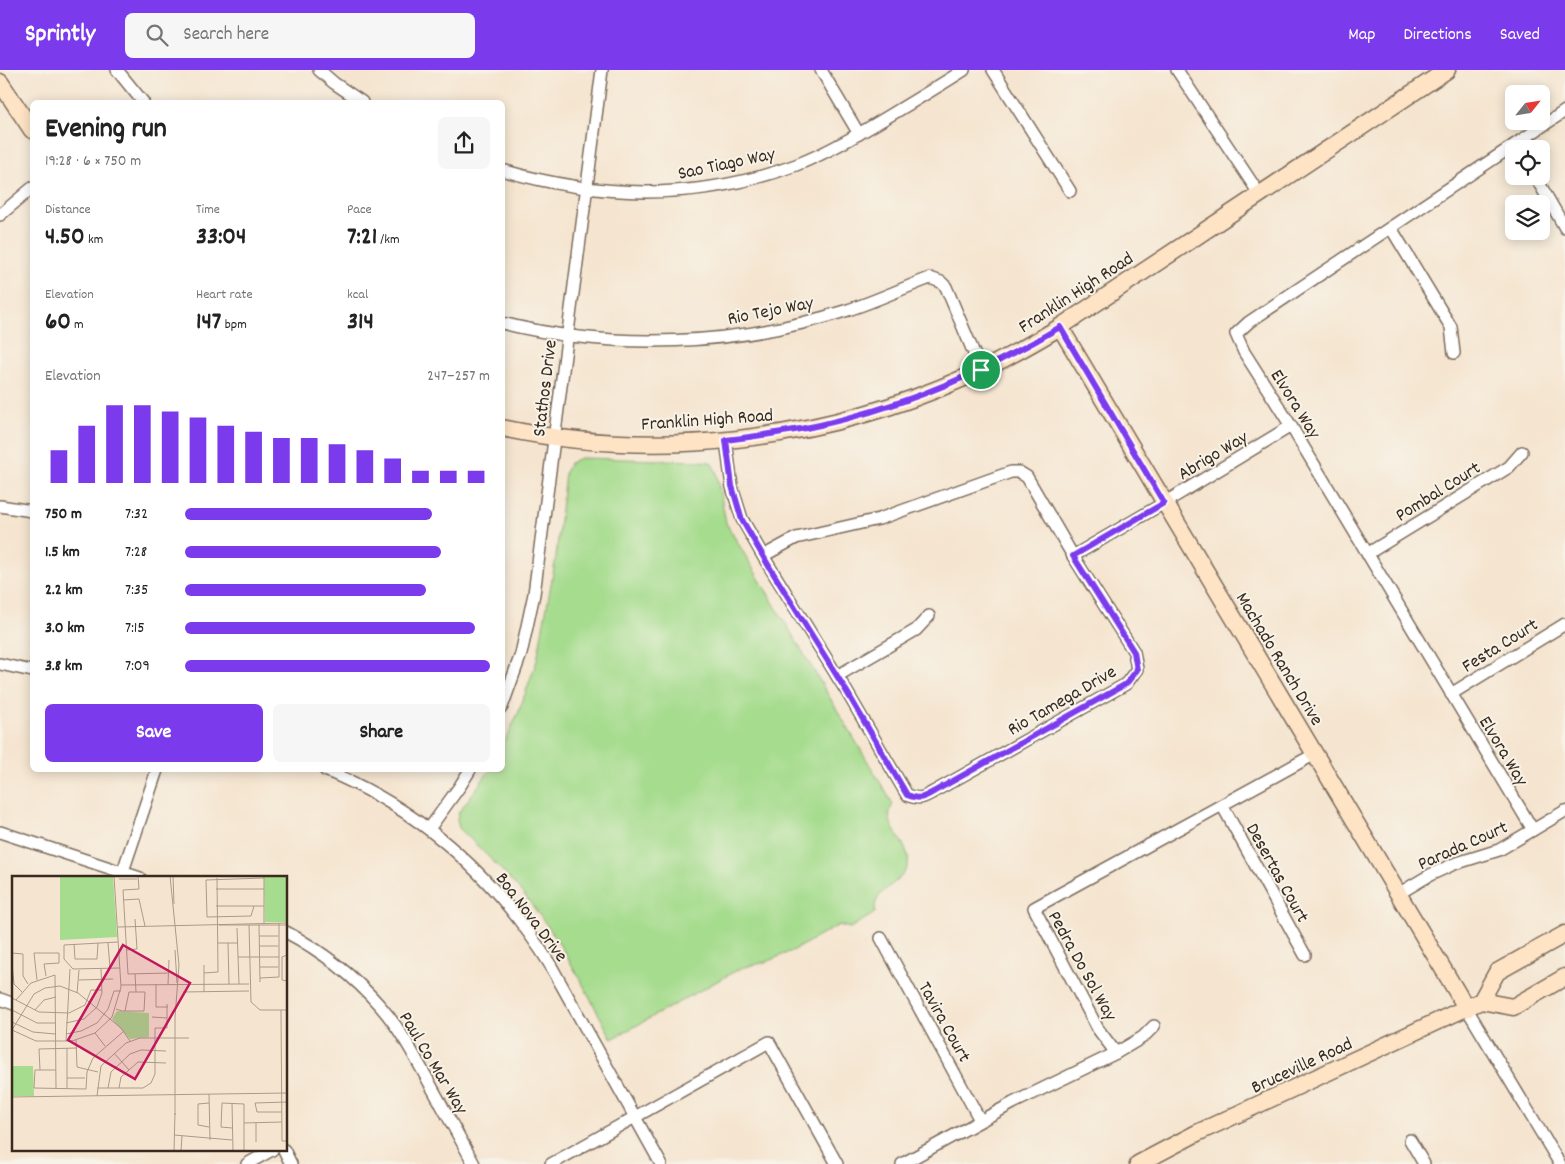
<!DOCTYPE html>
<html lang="en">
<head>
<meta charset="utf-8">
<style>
  body { margin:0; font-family:Dekko,sans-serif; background:#f6f6f6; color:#222; height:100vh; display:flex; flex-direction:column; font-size:19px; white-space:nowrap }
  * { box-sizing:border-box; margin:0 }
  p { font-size:16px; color:#767676 }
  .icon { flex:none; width:28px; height:28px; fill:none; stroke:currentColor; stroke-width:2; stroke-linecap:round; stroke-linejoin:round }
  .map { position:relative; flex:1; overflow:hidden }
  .details { position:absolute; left:30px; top:30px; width:475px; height:672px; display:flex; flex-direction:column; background:#fff; border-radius:8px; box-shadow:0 2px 12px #0003 }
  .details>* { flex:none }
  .needle { width:32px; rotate:60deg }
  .controls { position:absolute; left:1505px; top:15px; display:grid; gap:10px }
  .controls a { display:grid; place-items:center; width:45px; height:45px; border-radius:8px; background:#fff; box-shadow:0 2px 12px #0003; font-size:25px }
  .pin { position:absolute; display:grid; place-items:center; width:42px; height:42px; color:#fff; margin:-21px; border:2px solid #fff; border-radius:50%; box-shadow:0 1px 5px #0007 }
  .round { display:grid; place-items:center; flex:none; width:52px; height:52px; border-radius:8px; background:#f6f6f6 }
  .summary { display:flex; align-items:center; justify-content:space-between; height:85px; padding:0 15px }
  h1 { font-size:28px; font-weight:800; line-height:38px }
  .metrics { display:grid; grid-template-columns:repeat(3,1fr); gap:8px; height:85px; padding:5px 15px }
  .metrics div { display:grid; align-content:center }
  .metrics b { font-size:25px; font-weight:800 }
  .metrics small { font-size:14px; font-weight:400 }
  .metrics p { font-size:14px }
  .chart { height:140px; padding:10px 15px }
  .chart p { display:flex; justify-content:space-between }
  .chart svg { width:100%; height:90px; margin-top:5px; stroke:#7c3aed; stroke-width:6 }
  .action { display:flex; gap:10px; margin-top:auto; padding:10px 15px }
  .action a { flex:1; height:58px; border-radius:8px; background:#7c3aed; color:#fff; font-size:20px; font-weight:800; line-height:58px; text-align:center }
  .action a+a { background:#f6f6f6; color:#222 }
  ul { padding:0 15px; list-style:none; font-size:16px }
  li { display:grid; grid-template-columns:80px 60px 1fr; align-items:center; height:38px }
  li i { height:12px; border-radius:6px; background:#7c3aed }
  header { display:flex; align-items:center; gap:30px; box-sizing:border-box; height:70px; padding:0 25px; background:#7c3aed; color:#fff }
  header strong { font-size:24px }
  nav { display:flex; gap:28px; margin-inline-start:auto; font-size:18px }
  .search { width:350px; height:45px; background:#f6f6f6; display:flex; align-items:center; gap:12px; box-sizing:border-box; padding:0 18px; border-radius:8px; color:#767676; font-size:19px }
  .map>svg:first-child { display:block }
</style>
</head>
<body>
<header>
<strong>Sprintly</strong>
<div class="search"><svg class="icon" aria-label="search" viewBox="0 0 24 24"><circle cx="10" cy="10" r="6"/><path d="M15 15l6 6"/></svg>Search here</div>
<nav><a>Map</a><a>Directions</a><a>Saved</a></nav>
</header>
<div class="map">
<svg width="1565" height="1094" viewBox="0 0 1565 1094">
  <rect width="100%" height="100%" fill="#f7f3e8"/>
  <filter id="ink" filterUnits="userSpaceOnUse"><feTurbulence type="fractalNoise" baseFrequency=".02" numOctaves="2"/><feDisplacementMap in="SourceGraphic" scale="10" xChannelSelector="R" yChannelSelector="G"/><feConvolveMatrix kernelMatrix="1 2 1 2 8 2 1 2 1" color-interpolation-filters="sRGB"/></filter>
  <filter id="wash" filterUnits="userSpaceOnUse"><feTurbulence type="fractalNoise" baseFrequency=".0096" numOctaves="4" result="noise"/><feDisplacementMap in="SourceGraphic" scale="20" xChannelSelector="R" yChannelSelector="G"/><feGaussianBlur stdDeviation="1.12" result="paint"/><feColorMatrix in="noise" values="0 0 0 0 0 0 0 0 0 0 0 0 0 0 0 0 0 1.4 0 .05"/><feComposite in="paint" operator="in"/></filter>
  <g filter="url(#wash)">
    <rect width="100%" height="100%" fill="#f5e5d0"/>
    <path fill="#a5dc8d" stroke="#708356" d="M580,388L700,391L711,392L716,401L726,453L893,734C879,756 912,773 908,794C905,811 882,816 876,832C875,835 875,840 875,843L850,858L839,855L794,880L766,892L741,898L612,969C588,925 566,879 535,839C513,810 486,784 459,758L457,749L459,742L490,700H502L503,675L519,641L537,590L556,487L565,402L570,393Z"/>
  </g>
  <g filter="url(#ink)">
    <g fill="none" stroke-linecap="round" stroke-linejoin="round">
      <g stroke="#7c6b5c" stroke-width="14">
        <g id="street">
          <path d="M117,0L143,32"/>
          <path d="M319,0L334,13L362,32"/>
          <path d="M821,0L859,64"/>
          <path d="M993,0L1070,121"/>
          <path d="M1177,0L1260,125"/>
          <path d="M502,100C600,129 699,131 796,95C829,82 859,64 889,46C914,31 939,16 964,0"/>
          <path d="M1535,106L1565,158"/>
          <path d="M0,145L32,118"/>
          <path d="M1391,158L1451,257L1454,283"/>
          <path d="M502,253C615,281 738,276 848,240C876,231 903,218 930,208L941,212L946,217L981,300"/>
          <path d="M726,370L732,417L742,449L763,486L847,622L907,725C920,730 923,728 935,721L1126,614L1137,599L1134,582L1073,486L1027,407L1019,402H1011L879,449L796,468L763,486"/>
          <path d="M0,436L32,441"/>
          <path d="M1367,484L1509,397L1522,382"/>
          <path d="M1073,486L1164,433L1291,356"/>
          <path d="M0,594L32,601"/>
          <path d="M837,606L916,560L929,546"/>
          <path d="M1451,624L1565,554"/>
          <path d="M502,637L521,584L534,524L602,0"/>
          <path d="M325,700C422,740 496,808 551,896L661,1094"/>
          <path d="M1222,735L1305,885"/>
          <path d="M429,759L460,716L470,700"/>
          <path d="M1533,760L1291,356L1244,282L1236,264L1249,252L1565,41"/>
          <path d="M0,762L140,808"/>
          <path d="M121,807L157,700"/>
          <path d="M1398,824L1430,805L1454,794L1499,780L1565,741"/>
          <path d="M286,862C322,881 354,906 381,937C401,960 415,987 430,1014C445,1041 459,1067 474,1094"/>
          <path d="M881,868L980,1050"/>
          <path d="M0,929L14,934"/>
          <path d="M1467,939L1560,1094"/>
          <path d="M1116,983L1098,959L1034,838L1315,684"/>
          <path d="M1410,1070L1424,1094"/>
          <path d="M284,1080L291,1094"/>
          <path d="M247,1094L272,1080"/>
          <path d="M551,1094L769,972L837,1094"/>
          <path d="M902,1094L1013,1033L1116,983L1143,967L1154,956"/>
        </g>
      </g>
      <g stroke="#7c6b5c" stroke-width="19">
        <g id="secondary">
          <path d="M0,12L32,60"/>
          <path d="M1060,257L1467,939"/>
          <path d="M502,358C657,391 823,371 966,307C999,293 1030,275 1060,257L1447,0"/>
          <path d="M1481,931L1513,937L1565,907"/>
          <path d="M1138,1094L1197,1063L1481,931L1497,902L1565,864"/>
        </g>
      </g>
      <use href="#street" stroke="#fff" stroke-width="11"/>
      <use href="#secondary" stroke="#fee4c5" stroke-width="16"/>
    </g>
  </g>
  <g fill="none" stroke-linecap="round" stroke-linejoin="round" filter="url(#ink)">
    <g stroke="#fff" stroke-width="10">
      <path id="route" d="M1060,257L1164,433L1073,486L1134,582L1137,600L1126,614L935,721C923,728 920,730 907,725L847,622L770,498L742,450L732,416L726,370C757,366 789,362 820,355C905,336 985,302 1060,257Z"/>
    </g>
    <use href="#route" stroke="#7c3aed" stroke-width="6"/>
  </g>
  <g text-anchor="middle" stroke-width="4" stroke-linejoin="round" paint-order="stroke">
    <g font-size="19" fill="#3b2a1e" stroke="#f7f3e8">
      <text transform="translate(726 92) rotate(-12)" y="7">Sao Tiago Way</text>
      <text transform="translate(1075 221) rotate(-33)" y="7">Franklin High Road</text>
      <text transform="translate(770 239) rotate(-11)" y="7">Rio Tejo Way</text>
      <text transform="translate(543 318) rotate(-83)" y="7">Stathos Drive</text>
      <text transform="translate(1297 333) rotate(58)" y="7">Elvora Way</text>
      <text transform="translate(707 348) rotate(-4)" y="7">Franklin High Road</text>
      <text transform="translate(1212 384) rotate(-31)" y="7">Abrigo Way</text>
      <text transform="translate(1437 420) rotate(-32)" y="7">Pombal Court</text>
      <text transform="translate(1499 574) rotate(-32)" y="7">Festa Court</text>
      <text transform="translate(1281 588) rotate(59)" y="7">Machado Ranch Drive</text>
      <text transform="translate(1061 629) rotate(-30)" y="7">Rio Tamega Drive</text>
      <text transform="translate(1505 680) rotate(59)" y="7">Elvora Way</text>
      <text transform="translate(1462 774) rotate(-24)" y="7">Parada Court</text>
      <text transform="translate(1279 802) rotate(61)" y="7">Desertas Court</text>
      <text transform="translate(533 846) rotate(53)" y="7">Boa Nova Drive</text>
      <text transform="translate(1084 895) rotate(61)" y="7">Pedra Do Sol Way</text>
      <text transform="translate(946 951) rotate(61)" y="7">Tavira Court</text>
      <text transform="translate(435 992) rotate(59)" y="7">Paul Co Mar Way</text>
      <text transform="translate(1301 994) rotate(-25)" y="7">Bruceville Road</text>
    </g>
  </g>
  <g transform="translate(12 806)">
    <rect width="275" height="275" fill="#f5e5d0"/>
    <path d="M48,0H101L105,61L48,64ZM252,0H275V46H253ZM105,135L137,137V161L118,163L100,143ZM0,190H21L22,220H0Z" fill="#a5dc8d"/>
    <path fill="none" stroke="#ab9a89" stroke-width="1" d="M126,0L127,13L111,14L116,98L157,97M158,0L167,89L163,141V239M161,0L162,28M252,0V47M107,3H125M204,13H252M111,24L127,23L133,50M204,30H252M242,30L239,40L195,41L194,4L252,2M207,49H275M237,49L239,126L248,134H275M247,49L248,106M275,50V79L270,81V104L275,105M106,51L275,47M225,52L227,108M247,60H266M106,66L52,69V83L61,93L108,92M96,67L98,92M206,67H226M216,67L217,108M62,68L63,83H85L86,67M247,70H266M114,74L125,73L123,43M163,74L165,107M0,77L11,78V100L16,108M226,81H267M0,88L2,108L10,116M248,91H266M192,97L206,96L205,2M123,98L124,116M248,102L267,101V47M25,104L22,77H47V87L32,88L34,100M67,104L101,103M144,108V131H156M156,108L157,84M109,109L237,108M171,116L237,115M192,116V89M65,117L67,94M0,122L27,136L57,137L73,129L79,114H90M4,124L19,107L43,99L44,213M104,133L110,135H132L133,116H117L113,135M0,134L25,147H44M23,134L32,124L44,121M269,134L270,265H275M140,141L155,142M0,146L21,156L43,158M54,147L72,143L85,131L90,117L89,93M0,154L24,165H60L83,157L100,141L109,111L102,0M0,154L22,118L33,112L48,110L66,117L109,152L118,165M83,157L93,170M54,158L69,155L85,147L96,133L102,115H109M64,164L65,191L86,196M54,165L58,93M55,172V213M102,177L117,194M28,194L27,173L65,172M44,194H23L22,212L74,213L75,196L81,182L112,155M55,202H73M85,212H131L139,207L143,198V152H155V128M96,212L99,196L118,178L129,174L154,175M107,212L109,201L126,186L154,187M197,218L198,264M85,220L89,190L114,167L128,162H177M0,221L275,217M197,227L186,228V249L197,251M220,227L221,275M270,236H245L243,227L275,226M232,247L270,246M244,247V266M220,252L209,251L210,227L232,228V275M162,259L220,264M162,275L163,237M169,275L170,260"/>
    <path fill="#c2185b" fill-opacity="0.15" stroke="#c2185b" stroke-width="2.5" d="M111,69L178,107L123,203L56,164Z"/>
    <rect width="275" height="275" fill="none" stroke="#3b2a1e" stroke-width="2.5"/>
  </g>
</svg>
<div class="controls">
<a><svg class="needle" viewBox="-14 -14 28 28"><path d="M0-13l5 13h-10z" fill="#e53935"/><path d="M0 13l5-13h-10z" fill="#767676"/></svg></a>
<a><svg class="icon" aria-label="locate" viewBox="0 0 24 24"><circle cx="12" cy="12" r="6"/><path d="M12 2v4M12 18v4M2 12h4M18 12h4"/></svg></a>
<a><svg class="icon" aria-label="layers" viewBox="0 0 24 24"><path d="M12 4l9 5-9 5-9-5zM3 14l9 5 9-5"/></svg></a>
</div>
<div class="pin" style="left:981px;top:300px;background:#1e9e55"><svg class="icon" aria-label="arrive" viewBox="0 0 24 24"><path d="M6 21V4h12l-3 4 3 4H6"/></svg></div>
<section class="details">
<div class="summary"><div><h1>Evening run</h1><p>19:28 · 6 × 750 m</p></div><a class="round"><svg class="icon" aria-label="share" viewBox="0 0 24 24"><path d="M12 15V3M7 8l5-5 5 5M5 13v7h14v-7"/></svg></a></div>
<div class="metrics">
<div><p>Distance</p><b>4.50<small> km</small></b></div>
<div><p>Time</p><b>33:04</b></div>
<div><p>Pace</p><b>7:21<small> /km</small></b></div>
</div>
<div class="metrics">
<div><p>Elevation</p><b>60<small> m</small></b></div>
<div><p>Heart rate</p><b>147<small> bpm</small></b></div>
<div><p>kcal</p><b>314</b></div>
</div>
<div class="chart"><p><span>Elevation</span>247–257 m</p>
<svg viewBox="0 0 160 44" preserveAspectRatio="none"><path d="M5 44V28M15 44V16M25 44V6M35 44V6M45 44V9M55 44V12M65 44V16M75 44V19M85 44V22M95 44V22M105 44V25M115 44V28M125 44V32M135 44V38M145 44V38M155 44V38"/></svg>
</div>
<ul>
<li><b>750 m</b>7:32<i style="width:81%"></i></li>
<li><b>1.5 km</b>7:28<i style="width:84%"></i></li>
<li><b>2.2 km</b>7:35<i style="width:79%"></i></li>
<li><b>3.0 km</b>7:15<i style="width:95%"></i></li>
<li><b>3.8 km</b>7:09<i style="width:100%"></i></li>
</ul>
<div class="action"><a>Save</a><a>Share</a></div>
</section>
</div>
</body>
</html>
